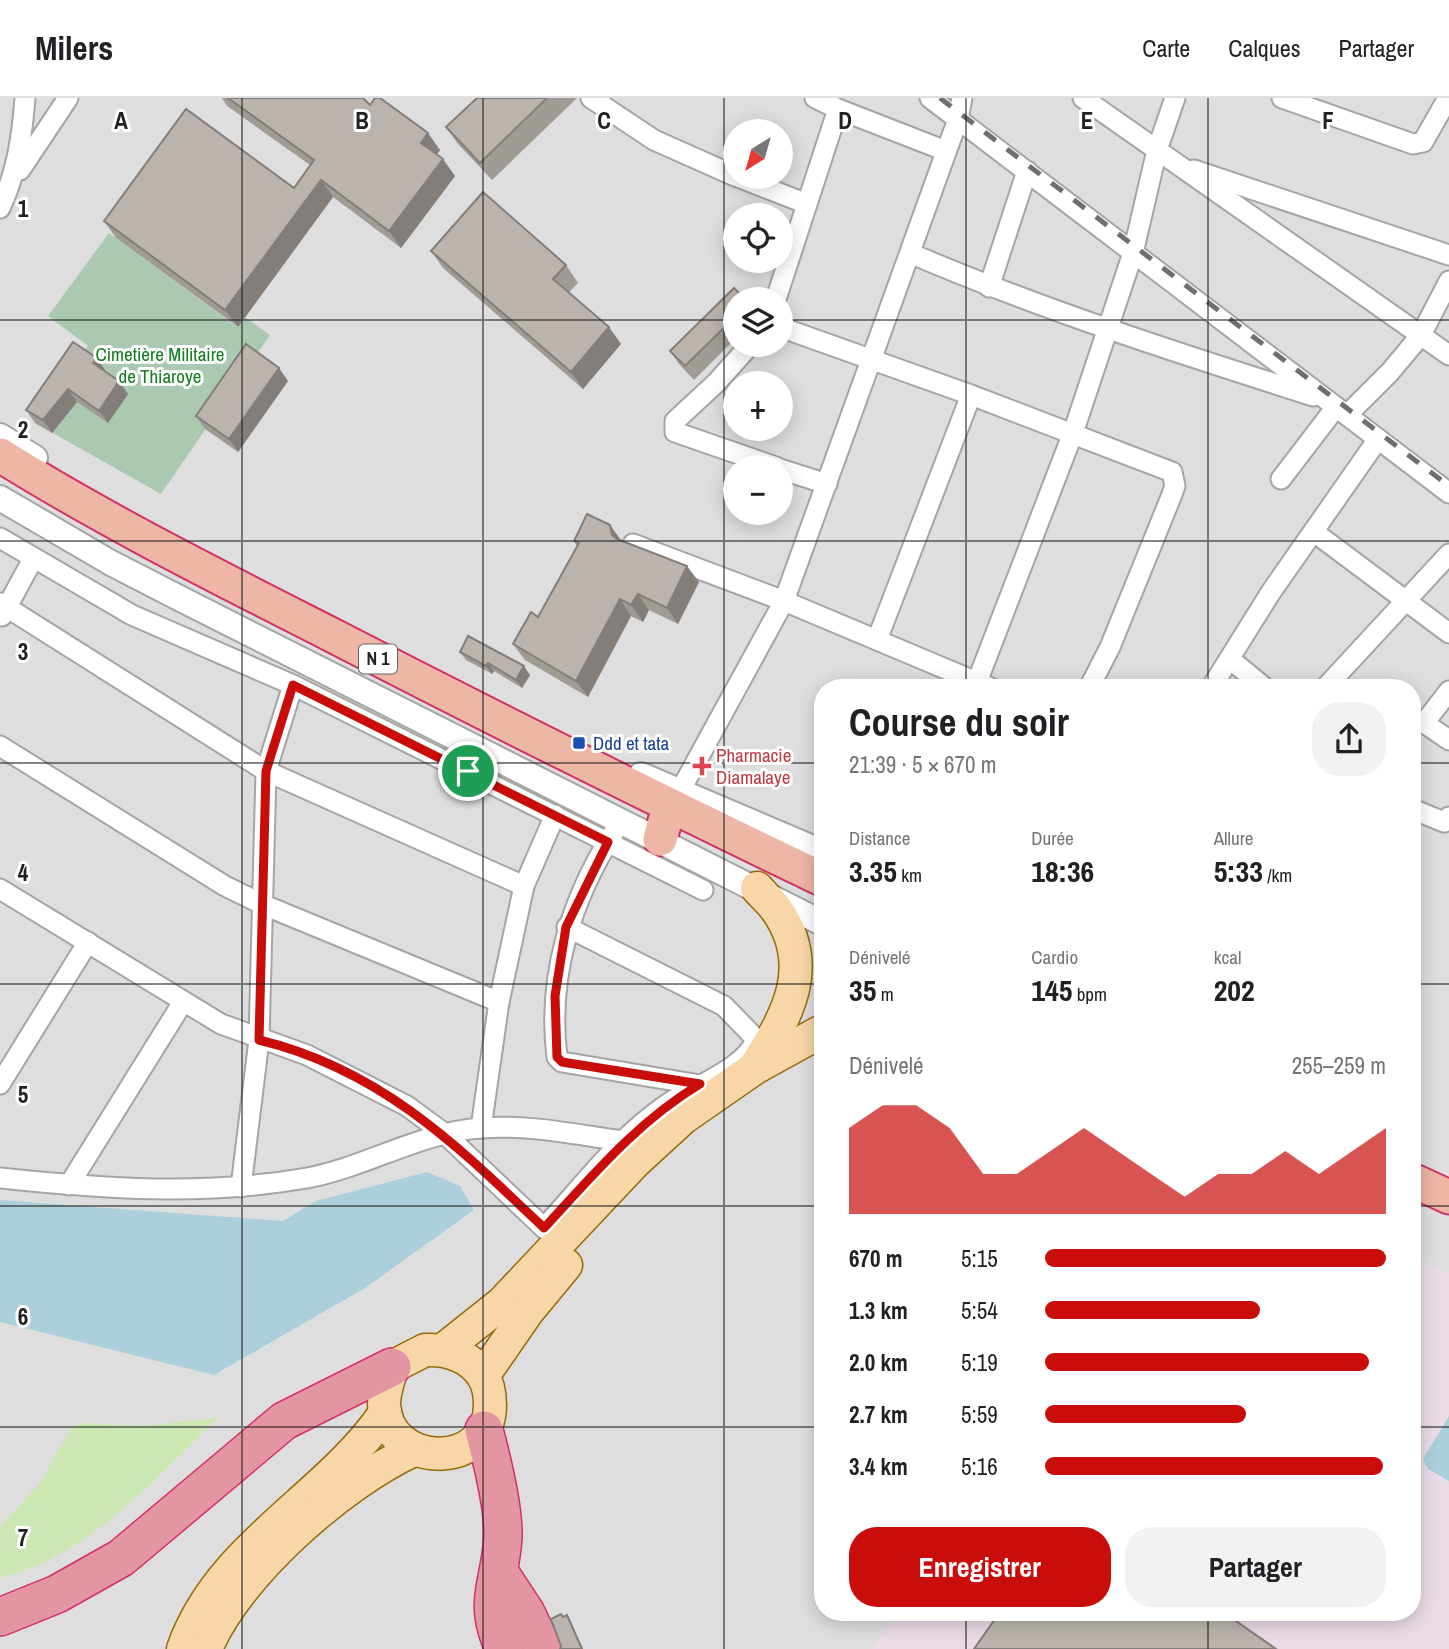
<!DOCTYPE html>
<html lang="fr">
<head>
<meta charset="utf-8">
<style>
  body { margin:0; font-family:"Archivo Narrow",sans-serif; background:#f2f2f2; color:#202124; height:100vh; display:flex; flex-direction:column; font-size:26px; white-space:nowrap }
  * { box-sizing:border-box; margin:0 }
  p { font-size:23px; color:#757577 }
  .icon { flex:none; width:38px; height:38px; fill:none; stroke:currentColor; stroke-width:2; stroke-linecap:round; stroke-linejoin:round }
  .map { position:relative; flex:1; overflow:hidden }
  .details { position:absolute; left:814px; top:581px; width:607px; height:942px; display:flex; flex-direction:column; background:#fff; border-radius:28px; box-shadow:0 4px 18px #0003 }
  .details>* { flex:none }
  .needle { width:46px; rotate:217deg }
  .buttons { position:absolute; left:723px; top:21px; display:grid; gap:14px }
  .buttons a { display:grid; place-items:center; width:70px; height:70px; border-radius:50%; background:#fff; box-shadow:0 4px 18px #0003; font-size:35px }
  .pin { position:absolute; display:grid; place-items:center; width:60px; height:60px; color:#fff; margin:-30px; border:4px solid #fff; border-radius:50%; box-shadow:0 2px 7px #0007 }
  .round { display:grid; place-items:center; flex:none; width:74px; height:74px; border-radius:28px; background:#f2f2f2 }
  .head { display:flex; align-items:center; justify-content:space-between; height:119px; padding:0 35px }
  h1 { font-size:38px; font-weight:700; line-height:52px }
  .metrics { display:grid; grid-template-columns:repeat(3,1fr); gap:10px; height:119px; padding:7px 35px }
  .metrics div { display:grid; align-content:center }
  .metrics b { font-size:30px; font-weight:700 }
  .metrics small { font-size:19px; font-weight:400 }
  .metrics p { font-size:19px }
  .chart { height:196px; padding:14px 35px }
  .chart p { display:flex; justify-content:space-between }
  .chart svg { width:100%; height:126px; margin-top:7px; fill:#c80d0a; opacity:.7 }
  .cta { display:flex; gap:14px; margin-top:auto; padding:14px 35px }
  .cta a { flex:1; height:80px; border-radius:28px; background:#c80d0a; color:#fff; font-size:28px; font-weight:700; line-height:80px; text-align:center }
  .cta a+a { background:#f2f2f2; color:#202124 }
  ul { padding:0 35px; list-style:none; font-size:23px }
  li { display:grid; grid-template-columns:112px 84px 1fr; align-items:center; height:52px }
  li i { height:18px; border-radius:9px; background:#c80d0a }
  header { display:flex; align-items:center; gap:42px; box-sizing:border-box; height:98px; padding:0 35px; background:#fff; border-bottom:2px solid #e0e0e0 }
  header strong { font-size:33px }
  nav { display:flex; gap:38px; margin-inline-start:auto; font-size:24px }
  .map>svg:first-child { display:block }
</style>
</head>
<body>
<header>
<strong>Milers</strong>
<nav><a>Carte</a><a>Calques</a><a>Partager</a></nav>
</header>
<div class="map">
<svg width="1449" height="1551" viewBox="0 0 1449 1551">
  <rect width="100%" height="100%" fill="#f1eee8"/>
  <path fill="#dfdede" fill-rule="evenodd" d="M0,0H1449V1551H0ZM735,33H780V79H735ZM735,117H780V163H735ZM735,201H780V247H735ZM735,285H780V331H735ZM735,369H780V415H735ZM822,590H1412V1514H822Z"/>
  <path fill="#eadbe7" d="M1414,1157L1449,1176V1551H871L898,1514H1412Z"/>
  <path fill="#cbe8b2" d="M218,1320C156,1380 87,1459 0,1480V1429L39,1386L73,1328L84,1325L139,1328Z"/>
  <path fill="#abc9b0" d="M109,135L237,229L245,219L270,237L161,396L35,325L88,248L48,218Z"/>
  <g fill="#abd0dc">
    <path d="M427,1074L460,1088L474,1112L365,1190L214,1277L0,1224V1102L283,1123L316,1103Z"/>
    <path d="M1449,1318V1383L1428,1371L1423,1361Z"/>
  </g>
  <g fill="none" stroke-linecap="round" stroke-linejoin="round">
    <g stroke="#a5a5a5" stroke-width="23">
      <g id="minor">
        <path d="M591,0L654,42L735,78"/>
        <path d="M930,0L1449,395"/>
        <path d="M1083,0L1449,257"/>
        <path d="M1282,0L1413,46L1423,44L1444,7"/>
        <path d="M838,11L946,53"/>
        <path d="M20,72L68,0"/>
        <path d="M1194,72L1449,157"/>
        <path d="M738,79L807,106"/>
        <path d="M0,110C17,74 22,39 25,0"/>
        <path d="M912,156C1043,212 1178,255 1313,298"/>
        <path d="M989,189L1027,73"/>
        <path d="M776,201L838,11L815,0"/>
        <path d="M780,229L971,297L1172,374L1175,388L1171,399L1110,549L1089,590"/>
        <path d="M750,247L716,285L675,323V334L776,369"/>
        <path d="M1347,317L1390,274L1421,237L1449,183"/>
        <path d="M780,371L827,386"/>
        <path d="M1281,381L1336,309"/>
        <path d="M1314,434L1449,535"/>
        <path d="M0,440L132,517L293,587L703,792"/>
        <path d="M633,446L784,503L991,590"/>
        <path d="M0,505L266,673L524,788"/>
        <path d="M2,518L33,461"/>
        <path d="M877,542L971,297"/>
        <path d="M1231,562L1265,590"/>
        <path d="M977,584L1073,335L1133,155L1157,52L1175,0"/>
        <path d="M1211,590L1271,494L1378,341"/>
        <path d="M1325,590L1449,456"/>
        <path d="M1449,593L1428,620L1427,627L1449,642"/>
        <path d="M0,648L225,788L264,807L499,904"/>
        <path d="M673,706L784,503L958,21L962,0"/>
        <path d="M1412,711L1444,724L1449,719"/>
        <path d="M614,734C571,801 547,879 557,959L562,964L700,987"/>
        <path d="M0,791L221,926L307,957L407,1008L445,1036L544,1130L562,1143"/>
        <path d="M0,986L88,844"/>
        <path d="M481,1030L499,904L524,788L555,717"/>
        <path d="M0,1080C103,1091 204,1098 307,1080C366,1069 421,1034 481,1030C528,1026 577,1037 624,1043"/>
        <path d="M69,1087L183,904"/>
        <path d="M241,1089L259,942L266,673L293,587"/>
        <path d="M544,1130C582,1089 619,1039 666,1007C690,990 747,970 756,941L724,908L567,829"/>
      </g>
    </g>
    <g stroke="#a5a5a5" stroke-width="28">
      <g id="tertiary">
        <path d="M0,338L35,360"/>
        <path d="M0,400L111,465L187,504L822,825"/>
        <path d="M641,677L822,754"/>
      </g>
    </g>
    <g stroke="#976a08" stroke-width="35">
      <g id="primary">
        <path d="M756,967C788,917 816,867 776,811C770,803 763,797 757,790"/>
        <path d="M425,1252C448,1251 468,1257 482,1276C488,1285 490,1297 490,1307C490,1373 387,1371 384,1306C384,1293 389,1282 392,1269Z"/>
        <path d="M443,1252L502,1205L635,1064L683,1020L755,970L822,933"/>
        <path d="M483,1278L528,1213L566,1167"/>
        <path d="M183,1551C219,1448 326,1401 385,1315"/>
        <path d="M206,1551C236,1477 343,1384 414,1352"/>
      </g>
    </g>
    <g stroke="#d33166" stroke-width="37">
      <g id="trunk">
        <path d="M0,357C106,423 218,479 330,536C493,620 657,702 822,781"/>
        <path d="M660,741L665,723"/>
        <path d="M1412,1082L1449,1099"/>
      </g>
    </g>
    <g stroke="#d33166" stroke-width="40">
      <g id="motorway">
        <path d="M484,1332C492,1362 504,1409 503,1439C500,1488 482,1502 504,1551"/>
        <path d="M499,1474L526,1515L543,1551"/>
        <path d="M0,1519L57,1496L121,1460L284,1323L392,1269"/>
      </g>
    </g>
    <use href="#minor" stroke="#fff" stroke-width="19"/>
    <use href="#tertiary" stroke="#fff" stroke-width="24"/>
    <use href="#primary" stroke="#f8d6a7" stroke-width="32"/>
    <use href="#trunk" stroke="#eeb6a4" stroke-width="33"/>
    <use href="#motorway" stroke="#e495a2" stroke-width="37"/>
    <path stroke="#6f6f6f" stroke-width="5" stroke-dasharray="14 14" stroke-linecap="butt" d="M940,0L1449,388"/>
  </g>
  <g fill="#a19b96">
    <path d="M222,0H363L370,7L440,52L437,56L455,78L401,150L333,99L238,229L116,140L104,123L294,90L310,67L227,8Z"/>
    <path d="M477,0H577L492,82L458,46L446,29Z"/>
    <path d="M431,153L566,167L578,185L569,194L621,246L583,291L443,170Z"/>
    <path d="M735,201V241L694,282L679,266L670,253Z"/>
    <path d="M105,272V273L128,296L108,325L77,304L52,335L35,325L26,312Z"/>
    <path d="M288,283L238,354L205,331L196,318Z"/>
    <path d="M610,427L621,442L699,484L678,526L649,512L643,524L631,518L588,599L525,562L513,546L538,519L577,448L574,443Z"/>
    <path d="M460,554L530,577L522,590L494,573L492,576L466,562Z"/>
  </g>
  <g fill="#837e7a">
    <path d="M428,35L440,52L433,62L421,45Z"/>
    <path d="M443,61L455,78L401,150L389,133Z"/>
    <path d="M321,82L333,99L238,229L225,212Z"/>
    <path d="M609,229L621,246L583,291L571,274Z"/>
    <path d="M97,260L105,272L101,278L93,265Z"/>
    <path d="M279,270L288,283L238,354L229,341Z"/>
    <path d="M119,283L128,296L108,325L99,313Z"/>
    <path d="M68,291L77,304L52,335L43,322Z"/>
    <path d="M610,427L621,443L612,437Z"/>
    <path d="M687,468L699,484L678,526L667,510Z"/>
    <path d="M638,496L649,512L643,524L631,507Z"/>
    <path d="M620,501L631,518L588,599L576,583Z"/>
    <path d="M488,565L494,573L492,576L486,568Z"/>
    <path d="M524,568L530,577L522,590L516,582Z"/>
    <path d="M567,1517L570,1522L583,1551H582Z"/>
  </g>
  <g fill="#bbb4ae" stroke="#837e7a" stroke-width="2">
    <path d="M228,0H363L370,7L375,0H380L428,35L421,45L443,61L389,133L321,82L225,212L104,123L186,11L294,90L314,62Z"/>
    <path d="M477,0H547L480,65L446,29Z"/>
    <path d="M483,94L566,167L553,181L609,229L571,274L431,153Z"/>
    <path d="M734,190L745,201H735V219L685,268L670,253Z"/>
    <path d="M73,244L97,260L93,265L119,283L99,313L68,291L43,322L26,312Z"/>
    <path d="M246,246L279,270L229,341L196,318Z"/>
    <path d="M587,416L610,427L612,437L617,441L687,468L667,510L638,496L631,507L620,501L576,583L513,546L531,514L538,519L579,445L574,443Z"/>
    <path d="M468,538L524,568L516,582L488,565L486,568L460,554Z"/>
    <path d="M1000,1514H1223L1276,1551H974Z"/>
    <path d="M561,1516L563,1519L567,1517L582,1551H560L561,1548L551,1521Z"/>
  </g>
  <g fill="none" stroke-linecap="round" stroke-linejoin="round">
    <g stroke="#fff" stroke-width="14">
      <path id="route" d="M293,587L608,744L566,829L555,898L557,959L562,964L700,986C637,1024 593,1077 544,1130C457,1047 380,971 259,942L266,673Z"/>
    </g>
    <use href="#route" stroke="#c80d0a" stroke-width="9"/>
  </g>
  <path fill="none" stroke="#212121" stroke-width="2" stroke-opacity="0.55" d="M242,0V1551M483,0V1551M724,0V1551M966,0V590M1208,0V590M0,222H735M780,222H1449M0,443H1449M0,665H822M1412,665H1449M0,886H822M1412,886H1449M0,1108H822M1412,1108H1449M0,1329H822M1412,1329H1449M966,1514V1551M1208,1514V1551"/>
  <rect fill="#1a4fb4" stroke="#fff" stroke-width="2.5" x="572" y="638" width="14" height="14" rx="3.5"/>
  <path fill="#e0444e" stroke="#fff" stroke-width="2.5" d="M698.5 657.5h7v7h7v7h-7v7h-7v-7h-7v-7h7z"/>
  <g text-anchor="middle" stroke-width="6" stroke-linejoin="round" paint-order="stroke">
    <rect fill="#fff" stroke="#646464" stroke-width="2" x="359" y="546.5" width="38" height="29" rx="5"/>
    <g font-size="18" font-weight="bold" fill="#212121">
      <text x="378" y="567">N 1</text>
    </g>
    <g font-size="19" fill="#127d1c" stroke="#fff">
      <text x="160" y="263">Cimetière Militaire<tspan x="160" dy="22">de Thiaroye</tspan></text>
    </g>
    <g font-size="19" fill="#164399" stroke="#fff" text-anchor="start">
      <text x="593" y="652">Ddd et tata</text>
    </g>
    <g font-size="19" fill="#be3a42" stroke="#fff" text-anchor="start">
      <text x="716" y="664">Pharmacie<tspan x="716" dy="22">Diamalaye</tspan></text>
    </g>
  </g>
  <g font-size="23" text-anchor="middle" font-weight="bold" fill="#212121" stroke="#fff" stroke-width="6" stroke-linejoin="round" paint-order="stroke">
    <text x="121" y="31">A</text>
    <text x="362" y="31">B</text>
    <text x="604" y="31">C</text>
    <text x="845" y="31">D</text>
    <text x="1087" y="31">E</text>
    <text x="1328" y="31">F</text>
    <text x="23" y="119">1</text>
    <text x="23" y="340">2</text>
    <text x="23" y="562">3</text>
    <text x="23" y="783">4</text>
    <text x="23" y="1005">5</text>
    <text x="23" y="1227">6</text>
    <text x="23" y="1448">7</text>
  </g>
</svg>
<div class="buttons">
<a><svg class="needle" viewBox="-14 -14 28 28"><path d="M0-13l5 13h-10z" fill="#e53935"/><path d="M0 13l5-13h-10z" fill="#757577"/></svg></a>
<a><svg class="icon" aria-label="locate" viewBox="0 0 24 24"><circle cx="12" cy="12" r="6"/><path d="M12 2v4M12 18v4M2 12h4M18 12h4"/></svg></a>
<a><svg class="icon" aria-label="layers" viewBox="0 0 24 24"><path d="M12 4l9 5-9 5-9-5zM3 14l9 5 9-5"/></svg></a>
<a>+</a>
<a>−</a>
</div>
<div class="pin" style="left:468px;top:673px;background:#1e9e55"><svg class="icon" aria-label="arrive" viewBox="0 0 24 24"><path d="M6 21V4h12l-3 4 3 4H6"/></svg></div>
<section class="details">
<div class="head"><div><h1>Course du soir</h1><p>21:39 · 5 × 670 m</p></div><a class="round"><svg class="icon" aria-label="share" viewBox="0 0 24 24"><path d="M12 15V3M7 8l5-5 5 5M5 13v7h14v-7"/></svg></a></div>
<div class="metrics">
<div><p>Distance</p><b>3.35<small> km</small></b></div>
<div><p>Durée</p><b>18:36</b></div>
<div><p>Allure</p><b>5:33<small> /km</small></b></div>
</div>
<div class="metrics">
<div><p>Dénivelé</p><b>35<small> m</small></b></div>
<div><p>Cardio</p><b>145<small> bpm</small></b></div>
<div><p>kcal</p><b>202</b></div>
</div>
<div class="chart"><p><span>Dénivelé</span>255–259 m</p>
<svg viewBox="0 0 160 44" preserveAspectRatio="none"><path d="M0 44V14L10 6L20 6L30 14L40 30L50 30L60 22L70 14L80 22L90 30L100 38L110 30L120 30L130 22L140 30L150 22L160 14V44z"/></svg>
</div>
<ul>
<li><b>670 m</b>5:15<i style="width:100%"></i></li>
<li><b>1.3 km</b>5:54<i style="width:63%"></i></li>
<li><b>2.0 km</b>5:19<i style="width:95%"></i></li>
<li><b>2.7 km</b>5:59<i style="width:59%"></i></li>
<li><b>3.4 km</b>5:16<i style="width:99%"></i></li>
</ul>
<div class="cta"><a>Enregistrer</a><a>Partager</a></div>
</section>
</div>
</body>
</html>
